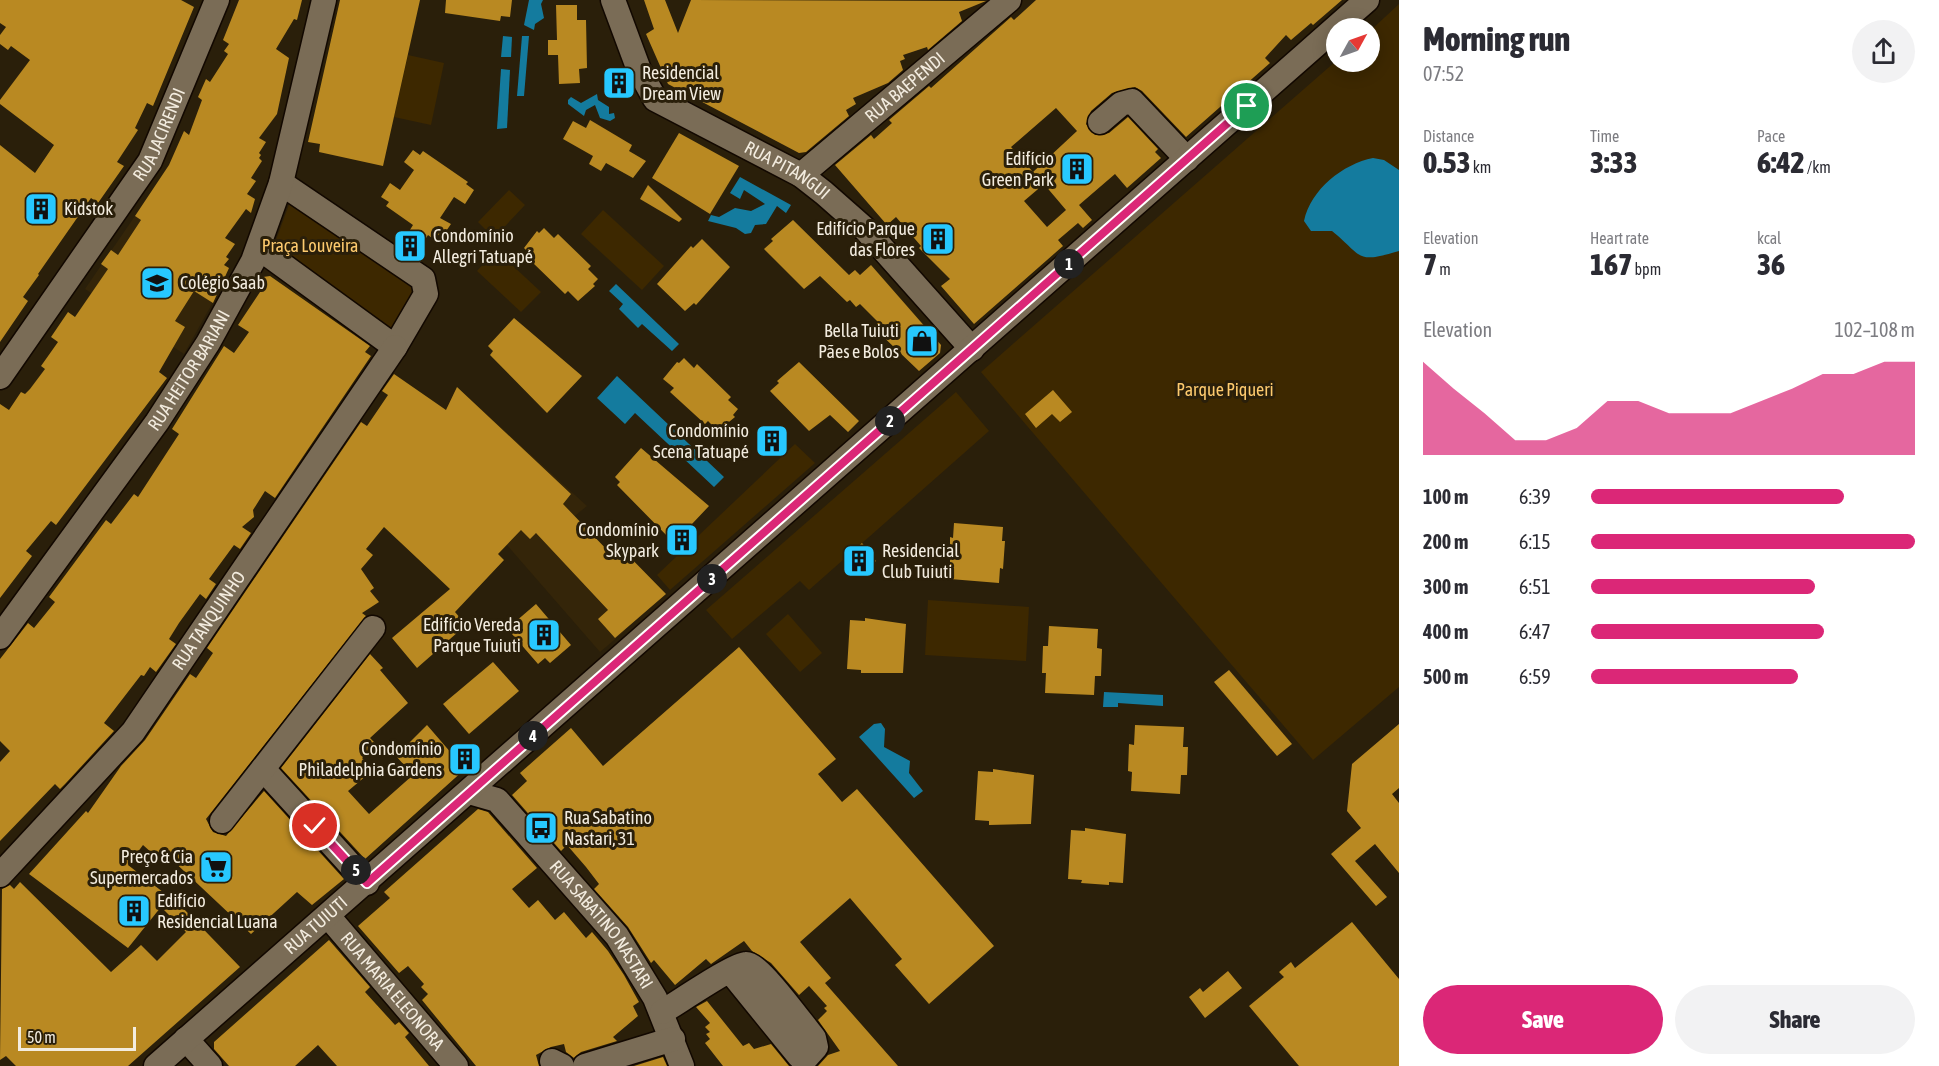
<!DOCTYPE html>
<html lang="en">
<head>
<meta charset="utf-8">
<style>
  body { margin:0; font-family:"Asap Condensed",sans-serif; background:#f2f2f3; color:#2b2b33; height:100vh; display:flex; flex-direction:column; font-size:22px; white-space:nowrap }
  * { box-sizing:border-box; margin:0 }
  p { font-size:20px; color:#7c7c81 }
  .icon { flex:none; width:33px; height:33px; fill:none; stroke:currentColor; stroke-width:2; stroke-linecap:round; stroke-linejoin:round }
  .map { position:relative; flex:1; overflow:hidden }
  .drawer { display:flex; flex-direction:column; background:#fff; width:540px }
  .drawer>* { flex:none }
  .needle { width:39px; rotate:50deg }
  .fabs { position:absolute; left:1326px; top:18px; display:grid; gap:12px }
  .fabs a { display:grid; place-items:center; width:54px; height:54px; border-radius:50%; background:#fff; box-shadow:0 3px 15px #0003; font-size:30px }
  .scale { position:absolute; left:18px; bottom:15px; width:118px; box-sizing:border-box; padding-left:6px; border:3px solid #f3ecdf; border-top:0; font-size:16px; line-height:21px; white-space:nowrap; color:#f3ecdf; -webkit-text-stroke:4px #2a1f0a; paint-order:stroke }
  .pin { position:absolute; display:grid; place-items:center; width:51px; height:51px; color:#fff; margin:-26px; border:3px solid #fff; border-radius:50%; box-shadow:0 2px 6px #0007 }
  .km { position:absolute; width:30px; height:30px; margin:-15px; border-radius:50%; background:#222; color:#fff; font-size:16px; line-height:30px; text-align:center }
  .round { display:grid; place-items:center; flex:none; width:63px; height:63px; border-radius:32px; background:#f2f2f3 }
  .head { display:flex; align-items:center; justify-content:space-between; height:102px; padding:0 24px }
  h1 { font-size:33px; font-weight:800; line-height:45px }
  .stats { display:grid; grid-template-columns:repeat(3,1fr); gap:9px; height:102px; padding:6px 24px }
  .stats div { display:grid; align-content:center }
  .stats b { font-size:30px; font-weight:800 }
  .stats small { font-size:16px; font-weight:400 }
  .stats p { font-size:16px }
  .chart { height:168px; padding:12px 24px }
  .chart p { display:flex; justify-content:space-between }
  .chart svg { width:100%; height:108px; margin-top:6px; fill:#db2777; opacity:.7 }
  .button { display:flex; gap:12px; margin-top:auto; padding:12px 24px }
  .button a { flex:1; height:69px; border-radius:36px; background:#db2777; color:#fff; font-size:24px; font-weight:800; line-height:69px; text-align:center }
  .button a+a { background:#f2f2f3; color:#2b2b33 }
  ul { padding:0 24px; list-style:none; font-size:20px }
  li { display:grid; grid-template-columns:96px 72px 1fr; align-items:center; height:45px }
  li i { height:15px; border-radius:8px; background:#db2777 }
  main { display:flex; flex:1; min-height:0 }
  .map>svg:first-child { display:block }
</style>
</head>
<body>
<main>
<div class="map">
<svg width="1399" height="1066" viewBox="0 0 1399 1066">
  <rect width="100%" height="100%" fill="#2a1f0a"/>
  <g fill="#342509">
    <path d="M135,216L227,277L184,354L85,289Z"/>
    <path d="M457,387L587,506L544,541L626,630L600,652L507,545L498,554L504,560L464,602L427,449Z"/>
  </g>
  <g fill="#3d2800">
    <path d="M1399,4V687L1313,760L981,372L1336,61L1370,62V31Z"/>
    <path d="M408,55L444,63L431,125L394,117Z"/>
    <path d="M509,190L525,205L494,238L478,222Z"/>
    <path d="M290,202L416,290L392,332L273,248Z"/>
    <path d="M603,210L664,266L642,290L581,234Z"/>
    <path d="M496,250L541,292L521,312L477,271Z"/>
    <path d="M956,392L989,431L809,590L800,581L732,639L706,610Z"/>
    <path d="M795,444L815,463L670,590L657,575Z"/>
    <path d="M928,600L1029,607L1026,661L925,655Z"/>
    <path d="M788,614L822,653L800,672L766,634Z"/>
  </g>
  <g fill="#147b9e">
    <path d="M529,0H543L541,4L544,18L535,24L534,30L524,25Z"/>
    <path d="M503,36L512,37L511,57H501Z"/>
    <path d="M522,36H529L524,96H517Z"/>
    <path d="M501,69L510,70L507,128L497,129Z"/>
    <path d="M597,94L598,100L609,107V114L614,113L615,118L610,121L600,118L595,105L586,110L584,116L568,104V100L571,97L581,103Z"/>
    <path d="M1373,158L1384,160L1399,170V251C1355,264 1364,257 1332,231H1311L1304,221C1311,189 1343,164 1373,158Z"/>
    <path d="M740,177L791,205L786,213L777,206L766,224L755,225L751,233L745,234L736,228L708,221L711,215L719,217L735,208L751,211L765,204L744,190L740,199L730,193Z"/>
    <path d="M616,284L679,344L672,351L642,324L638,328L619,309L623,304L609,291Z"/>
    <path d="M617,376L724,477L714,487L635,413L625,424L597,398Z"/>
    <path d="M1104,692L1163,695V706L1118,703V707H1103Z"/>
    <path d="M881,723L885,729L884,747L910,761L909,773L923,791L914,798L859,737L874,724Z"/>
  </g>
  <g fill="#b98922" fill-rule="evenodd">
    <path d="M0,0H181L194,7L153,106L147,103L135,128L138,130L117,162L124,166L98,203L91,198L38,274L39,275L23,297L28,301L0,342V145L35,173L54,145L0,104V100L30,60L11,46L8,50L0,44V35L6,27L0,23Z"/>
    <path d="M239,0H302L297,20L294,19L276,49L289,58L277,114L259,138L266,142L259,153L261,155L259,158L262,161L251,178L256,181L247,194L255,199L251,213L246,209L225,238L235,244L226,257L229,259L224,265L229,268L213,303L194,291L175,321L185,327L159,372L167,378L56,525L51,521L26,551L32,556L0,598V404L9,410L21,392L25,394L30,389L45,369L41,366L58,342L51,337L68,312L75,317L108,269L101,264L111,250L118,255L141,220L135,216L169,165L184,131L189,135L202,100L198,97L206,79L210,82L228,54L224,51L229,44L223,40Z"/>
    <path d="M340,0H420L383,166L319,152L320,144L308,142Z"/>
    <path d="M446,0H512L510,17L501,16L500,21L445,13Z"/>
    <path d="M644,0H665L678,33L691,0L986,1L959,12L962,21L928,50L927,47L903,55L905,59L900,61L903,70L888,83L853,98L856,104L846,110L849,116L806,152L799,153L668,84L646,34L654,29Z"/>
    <path d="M1036,0H1342L1313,25L1311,23L1291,40L1286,35L1265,58L1270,63L1186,137L1142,91L1135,87L1112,93L1091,111L1086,124L1095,135L1109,133L1128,117L1158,149L1155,152L1161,158L1127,188L1115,174L1079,205L1092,220L1083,228L1078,223L1058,240L1063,246L974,324L941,286L950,279L919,248L921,246L896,217L887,225L835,165L871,135L874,139L892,123L889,120L929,86L931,88L1011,17L1014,20ZM1056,108L1077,131L1033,172L1011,147ZM1044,184L1066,210L1047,227L1024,201Z"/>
    <path d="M556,5H577V20H586L587,68L579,69L580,83L559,84L558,55H548V40H557Z"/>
    <path d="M590,120L632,145L629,151L646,161L633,178L606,163L601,171L589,164L593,156L563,139L573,121L586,128Z"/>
    <path d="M679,133L739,166L710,214L652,178Z"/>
    <path d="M413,150L420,155L423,151L468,182L466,184L474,190L465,204L454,197L440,218L451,224L442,237L435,233L432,238L428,235L415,256L400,246L413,225L386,206L389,202L381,197L390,183L400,190L414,170L404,162Z"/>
    <path d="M648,185L682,219L679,222L640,199Z"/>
    <path d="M793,220L849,275L855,270L860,275L871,265L941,345L940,353L919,371L873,327L878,322L860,304L856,307L850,300L847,302L820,276L804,289L764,249L773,241L771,239Z"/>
    <path d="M544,228L554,238L558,234L591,266L588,269L598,279L593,284L595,286L578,301L568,291L565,294L531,261L534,258L524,248L537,231L539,233Z"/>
    <path d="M702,239L730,267L696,305L694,303L685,311L657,284L691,246L693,248Z"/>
    <path d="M270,276L370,346L365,352L371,356L275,498L265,491L253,510L254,517L242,527L251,533L240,549L234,545L209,579L216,584L206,599L200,594L179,623L169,639L176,644L156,672L150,667L144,676L141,675L104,723L114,731L66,783L60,789L55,784L0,841V762L10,751L0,741V659L28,623L34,628L55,602L49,597L106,520L111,524L134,494L138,497L179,434L172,429L224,346L234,353L249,332L238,325L262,289L258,286L263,277Z"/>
    <path d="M514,318L582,376L547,413L490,355L493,351L488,346Z"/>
    <path d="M684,358L694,368L697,364L731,397L728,400L738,409L733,415L735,417L718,431L708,421L705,424L670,392L674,388L663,379L677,362L679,363Z"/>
    <path d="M799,362L859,421L848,432L830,415L809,431L770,391L779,383L777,381Z"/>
    <path d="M394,374L446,410L457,387L571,494L563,504L611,554L619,546L666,594L615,638L598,619L608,610L536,533L530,539L521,530L498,554L504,560L455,612L466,625L417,668L392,638L450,589L384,527L366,549L373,555L361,569L374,588L370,591L379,602L362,613L366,616L206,819L213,832L226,836L264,791L344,879L312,905L297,892L251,934L168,856L162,862L143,845L128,865L181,906L240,967L128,1066H16L6,1056L0,1060L2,889L10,885L14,889L20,882L111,972L141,945L157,961L186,932L161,907L128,948L29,874L86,811L88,813L121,766L145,740L190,674L196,678L213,653L207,648L361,422L367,426L388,395L382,391Z"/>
    <path d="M1053,390L1072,412L1060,422L1052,414L1036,428L1025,414Z"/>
    <path d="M770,428L785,443L773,455L759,440Z"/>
    <path d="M641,448L709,506L674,543L617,485L620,482L615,477Z"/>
    <path d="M954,523L1003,527L1002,541H1005L1003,569L1000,568L999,583L950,579V537L953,538Z"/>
    <path d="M862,543L876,561L861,575L845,558Z"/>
    <path d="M536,604L571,645L550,663L545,658L538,664L512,634L520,627L515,622Z"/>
    <path d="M865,618L906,624L903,673H861V670L847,669L850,620L865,621Z"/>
    <path d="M1049,626L1098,629L1097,648L1102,649L1101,676H1095L1094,695L1045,693L1046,673H1042L1043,646H1048Z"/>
    <path d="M739,647L836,759L818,774L842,802L857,789L994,946L929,1004L895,965L902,959L850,898L800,942L831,978L825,983L898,1066H818L828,1055L840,1051L818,1020L827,1011L824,1008L827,1006L809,986L799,995L771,963L752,951L744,941L711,964L706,959L675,985L654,960L651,963L628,927L594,889L599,884L586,867L567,845L561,851L512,795L527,781L520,773L571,728L603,766Z"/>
    <path d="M370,654L383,668L380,670L408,703L370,738L377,745L362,758L373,770L348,791L369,814L413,775L396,756L427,725L465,769L365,859L281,768Z"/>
    <path d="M493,662L519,691L469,734L443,704Z"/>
    <path d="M1229,670L1292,744L1277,756L1214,682Z"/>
    <path d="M1399,724V788L1392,794L1399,803V873L1375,844L1355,861L1387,897L1376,906L1331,854L1361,828L1347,811L1352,764Z"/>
    <path d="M1135,725L1184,727L1183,747H1188L1187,775H1181L1180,794L1131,791L1132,772L1128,771L1129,744L1134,745Z"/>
    <path d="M993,769L1034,775L1031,824L989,825V821L975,820L978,771L993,772Z"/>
    <path d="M478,809L488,812L537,868L512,889L529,908L538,900L555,920L564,912L586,938L592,932L608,951L624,975L639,1002L633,1006L638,1016L613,1037L617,1041L581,1052L574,1058L566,1052L564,1044L551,1047L536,1055L539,1066H476L422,1000L428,994L421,987L424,984L408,966L399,973L358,926L390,898L384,892Z"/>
    <path d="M1085,828L1126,834L1123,883L1109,882V885L1081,883L1082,880L1068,879L1071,830L1085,831Z"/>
    <path d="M1352,922L1399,979V1066H1299L1249,1006L1284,977L1279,972L1291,962L1295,968Z"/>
    <path d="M329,940L370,987L365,992L395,1025L399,1022L409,1033L405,1037L429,1066H337L318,1045L295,1066H229L214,1049V1042Z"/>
    <path d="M1228,971L1242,988L1205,1018L1189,997L1200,988L1203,992Z"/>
    <path d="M707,1001L743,1046L749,1043L754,1049L771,1044L789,1066H723L705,1043L710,1039L706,1034L710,1032L705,1027L710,1023L696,1007Z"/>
    <path d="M663,1057L667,1066H634Z"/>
  </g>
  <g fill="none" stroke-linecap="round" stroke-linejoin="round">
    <g stroke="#120800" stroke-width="27">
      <g id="minor">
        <path id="s1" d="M613,0L639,70L655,99L801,175L824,193L866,230L972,349"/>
        <path d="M1100,122L1121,104L1132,101L1187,159"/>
        <path id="s2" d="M801,175L1009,0"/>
        <path d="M259,248L395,347L426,294L423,279L281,183"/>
        <path id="s3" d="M0,377L150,161L217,0"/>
        <path id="s4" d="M0,637L157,422L208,343L253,261L281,183L324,0"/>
        <path d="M263,769L367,883"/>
        <path id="s5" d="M469,792L497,800L617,936L655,998L682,1066"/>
        <path d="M222,821L373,628"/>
        <path id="s6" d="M0,875L133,732L395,347"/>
        <path id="s7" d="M328,916L456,1066"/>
        <path d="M662,1012C676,1004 734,964 746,964C759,963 803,1025 814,1038L816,1047L807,1057L799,1056L730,971"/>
        <path d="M186,1039L210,1066"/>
        <path d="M552,1061L562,1066"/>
        <path id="s8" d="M156,1066L1367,0"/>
        <path d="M585,1066L673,1039"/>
      </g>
    </g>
    <use href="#minor" stroke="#7a6c56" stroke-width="24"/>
  </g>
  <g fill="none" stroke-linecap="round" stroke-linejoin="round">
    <g stroke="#fff" stroke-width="12">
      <path id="route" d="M315,826L367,883L1247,106"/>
    </g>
    <use href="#route" stroke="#db2777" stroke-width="8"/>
  </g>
  <defs>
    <g id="building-square" transform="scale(1.725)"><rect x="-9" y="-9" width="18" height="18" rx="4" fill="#27c8ff" stroke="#2a1f0a"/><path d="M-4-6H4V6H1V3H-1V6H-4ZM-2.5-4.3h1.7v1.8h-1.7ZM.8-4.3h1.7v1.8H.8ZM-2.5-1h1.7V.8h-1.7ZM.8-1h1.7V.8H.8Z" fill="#111"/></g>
    <g id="school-square" transform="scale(1.725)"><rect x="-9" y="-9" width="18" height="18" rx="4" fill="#27c8ff" stroke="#2a1f0a"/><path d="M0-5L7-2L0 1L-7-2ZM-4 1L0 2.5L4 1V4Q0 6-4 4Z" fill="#111"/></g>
    <g id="shop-square" transform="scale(1.725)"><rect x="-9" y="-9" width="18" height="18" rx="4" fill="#27c8ff" stroke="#2a1f0a"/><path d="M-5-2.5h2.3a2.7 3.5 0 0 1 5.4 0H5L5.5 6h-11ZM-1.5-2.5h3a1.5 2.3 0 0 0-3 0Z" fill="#111"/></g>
    <g id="bus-square" transform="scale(1.725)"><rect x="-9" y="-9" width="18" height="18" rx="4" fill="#27c8ff" stroke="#2a1f0a"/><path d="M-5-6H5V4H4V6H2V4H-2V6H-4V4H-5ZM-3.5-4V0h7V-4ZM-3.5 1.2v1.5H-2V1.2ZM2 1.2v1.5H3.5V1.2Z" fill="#111"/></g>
    <g id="supermarket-square" transform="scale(1.725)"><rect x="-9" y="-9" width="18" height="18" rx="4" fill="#27c8ff" stroke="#2a1f0a"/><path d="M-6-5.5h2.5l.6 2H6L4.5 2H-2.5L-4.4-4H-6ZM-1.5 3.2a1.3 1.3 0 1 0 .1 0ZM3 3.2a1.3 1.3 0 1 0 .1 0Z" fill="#111"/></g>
  </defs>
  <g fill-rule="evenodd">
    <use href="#building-square" x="619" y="83"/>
    <use href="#building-square" x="1077" y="169"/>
    <use href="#building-square" x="41" y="209"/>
    <use href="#building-square" x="938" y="239"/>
    <use href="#building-square" x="410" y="246"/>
    <use href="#school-square" x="157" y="283"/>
    <use href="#shop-square" x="922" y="341"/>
    <use href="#building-square" x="772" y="441"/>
    <use href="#building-square" x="682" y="540"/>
    <use href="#building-square" x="859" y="561"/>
    <use href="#building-square" x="544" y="635"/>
    <use href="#building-square" x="465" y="759"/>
    <use href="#bus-square" x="541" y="828"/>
    <use href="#supermarket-square" x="216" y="867"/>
    <use href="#building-square" x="134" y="911"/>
  </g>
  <g text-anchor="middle" stroke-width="6" stroke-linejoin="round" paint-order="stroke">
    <g font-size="18" fill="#f3ecdf" stroke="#2a1f0a" text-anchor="end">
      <text x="642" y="79" text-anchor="start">Residencial<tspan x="642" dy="21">Dream View</tspan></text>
      <text x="1054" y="165">Edifício<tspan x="1054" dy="21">Green Park</tspan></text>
      <text x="64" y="215" text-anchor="start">Kidstok</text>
      <text x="915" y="235">Edifício Parque<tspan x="915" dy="21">das Flores</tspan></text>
      <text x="433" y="242" text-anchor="start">Condomínio<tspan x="433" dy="21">Allegri Tatuapé</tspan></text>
      <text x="180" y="289" text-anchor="start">Colégio Saab</text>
      <text x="899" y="337">Bella Tuiuti<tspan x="899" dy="21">Pães e Bolos</tspan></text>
      <text x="749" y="437">Condomínio<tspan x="749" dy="21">Scena Tatuapé</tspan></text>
      <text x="659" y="536">Condomínio<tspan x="659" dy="21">Skypark</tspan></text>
      <text x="882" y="557" text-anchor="start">Residencial<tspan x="882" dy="21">Club Tuiuti</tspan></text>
      <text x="521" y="631">Edifício Vereda<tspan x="521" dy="21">Parque Tuiuti</tspan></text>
      <text x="442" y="755">Condomínio<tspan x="442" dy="21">Philadelphia Gardens</tspan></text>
      <text x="564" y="824" text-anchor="start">Rua Sabatino<tspan x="564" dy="21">Nastari, 31</tspan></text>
      <text x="193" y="863">Preço &amp; Cia<tspan x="193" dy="21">Supermercados</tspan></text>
      <text x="157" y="907" text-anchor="start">Edifício<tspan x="157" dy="21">Residencial Luana</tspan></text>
    </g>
    <g font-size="18" fill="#f3ecdf" stroke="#2a1f0a">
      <text dy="6" stroke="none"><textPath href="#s2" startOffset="136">RUA BAEPENDI</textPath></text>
      <text dy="6" stroke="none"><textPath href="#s3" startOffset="291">RUA JACIRENDI</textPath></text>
      <text dy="6" stroke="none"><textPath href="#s1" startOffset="258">RUA PITANGUI</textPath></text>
      <text dy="6" stroke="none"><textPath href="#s4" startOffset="327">RUA HEITOR BARIANI</textPath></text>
      <text dy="6" stroke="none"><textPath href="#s6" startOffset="330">RUA TANQUINHO</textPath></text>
      <text dy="6" stroke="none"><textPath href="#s8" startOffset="213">RUA TUIUTI</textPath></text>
      <text dy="6" stroke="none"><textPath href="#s5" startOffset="192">RUA SABATINO NASTARI</textPath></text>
      <text dy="6" stroke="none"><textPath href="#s7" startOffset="99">RUA MARIA ELEONORA</textPath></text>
    </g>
    <g font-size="18" fill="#fdca6e" stroke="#2a1f0a">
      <text x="310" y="252">Praça Louveira</text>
      <text x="1225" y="396">Parque Piqueri</text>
    </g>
  </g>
</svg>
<div class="fabs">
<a><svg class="needle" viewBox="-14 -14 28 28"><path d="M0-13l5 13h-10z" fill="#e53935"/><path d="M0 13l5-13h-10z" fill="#7c7c81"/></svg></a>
</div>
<div class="scale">50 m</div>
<div class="pin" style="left:1247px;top:106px;background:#1e9e55"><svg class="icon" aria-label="arrive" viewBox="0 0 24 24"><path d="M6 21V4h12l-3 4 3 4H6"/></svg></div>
<div class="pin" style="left:315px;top:826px;background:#d93025"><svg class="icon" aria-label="check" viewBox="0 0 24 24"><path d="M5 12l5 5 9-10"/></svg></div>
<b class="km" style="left:1069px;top:264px">1</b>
<b class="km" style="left:890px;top:421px">2</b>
<b class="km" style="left:712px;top:579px">3</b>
<b class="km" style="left:533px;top:736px">4</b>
<b class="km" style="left:356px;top:870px">5</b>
</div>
<section class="drawer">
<div class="head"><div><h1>Morning run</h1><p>07:52</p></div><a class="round"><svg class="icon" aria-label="share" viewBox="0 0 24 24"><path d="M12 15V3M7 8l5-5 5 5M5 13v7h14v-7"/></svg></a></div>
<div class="stats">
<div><p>Distance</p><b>0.53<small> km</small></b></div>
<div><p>Time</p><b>3:33</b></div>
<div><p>Pace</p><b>6:42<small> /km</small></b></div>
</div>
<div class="stats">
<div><p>Elevation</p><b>7<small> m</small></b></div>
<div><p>Heart rate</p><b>167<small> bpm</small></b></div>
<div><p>kcal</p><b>36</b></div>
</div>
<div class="chart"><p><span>Elevation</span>102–108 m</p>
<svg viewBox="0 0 160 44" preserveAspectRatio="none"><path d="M0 44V6L10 17L20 27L30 38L40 38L50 33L60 22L70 22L80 27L90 27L100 27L110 22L120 17L130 11L140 11L150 6L160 6V44z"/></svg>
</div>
<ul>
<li><b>100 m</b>6:39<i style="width:78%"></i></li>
<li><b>200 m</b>6:15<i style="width:100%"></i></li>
<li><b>300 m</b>6:51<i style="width:69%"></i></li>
<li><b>400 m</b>6:47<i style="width:72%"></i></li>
<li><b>500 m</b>6:59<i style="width:64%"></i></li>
</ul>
<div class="button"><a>Save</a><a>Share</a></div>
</section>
</main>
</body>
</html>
